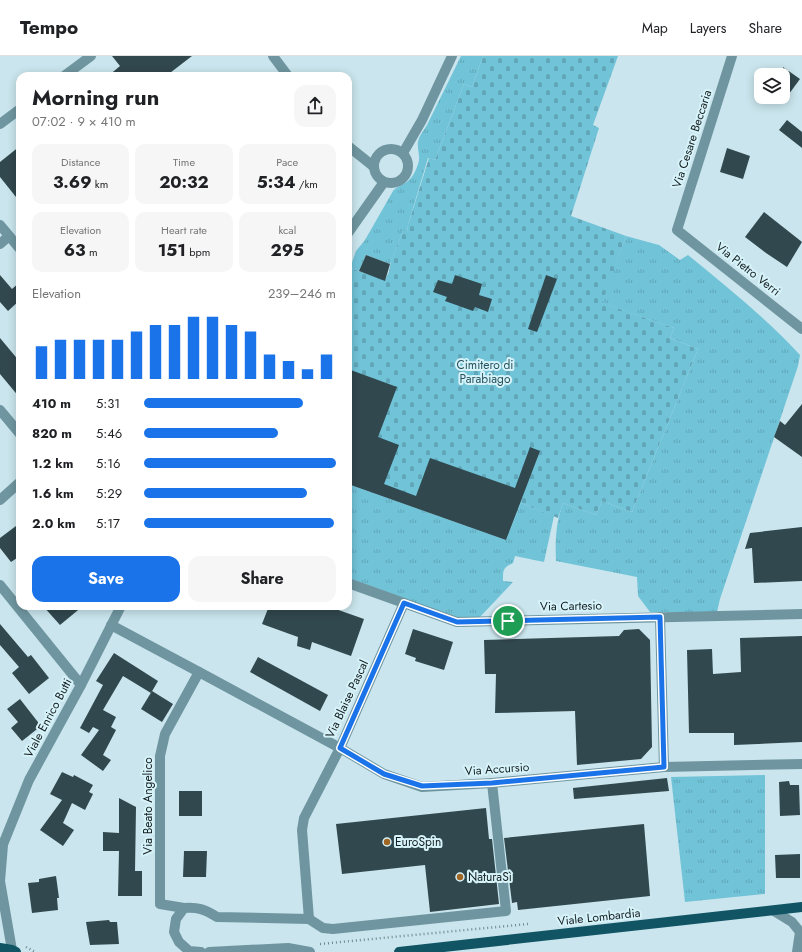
<!DOCTYPE html>
<html lang="en">
<head>
<meta charset="utf-8">
<style>
  body { margin:0; font-family:Jost,sans-serif; background:#f6f6f6; color:#202124; height:100vh; display:flex; flex-direction:column; font-size:15px; white-space:nowrap }
  * { box-sizing:border-box; margin:0 }
  p { font-size:13px; color:#757577 }
  .icon { flex:none; width:22px; height:22px; fill:none; stroke:currentColor; stroke-width:2; stroke-linecap:round; stroke-linejoin:round }
  .map { position:relative; flex:1; overflow:hidden }
  .sheet { position:absolute; left:16px; top:16px; width:336px; height:538px; display:flex; flex-direction:column; background:#fff; border-radius:12px; box-shadow:0 2px 10px #0003 }
  .sheet>* { flex:none }
  .buttons { position:absolute; left:754px; top:12px; display:grid; gap:8px }
  .buttons a { display:grid; place-items:center; width:36px; height:36px; border-radius:8px; background:#fff; box-shadow:0 2px 10px #0003; font-size:20px }
  .pin { position:absolute; display:grid; place-items:center; width:34px; height:34px; color:#fff; margin:-17px; border:2px solid #fff; border-radius:50%; box-shadow:0 1px 4px #0007 }
  .round { display:grid; place-items:center; flex:none; width:42px; height:42px; border-radius:12px; background:#f6f6f6 }
  .overview { display:flex; align-items:center; justify-content:space-between; height:68px; padding:0 16px }
  h1 { font-size:22px; font-weight:700; line-height:30px }
  .figures { display:grid; grid-template-columns:repeat(3,1fr); gap:6px; height:68px; padding:4px 16px }
  .figures div { display:grid; align-content:center; border-radius:10px; background:#f6f6f6; text-align:center }
  .figures b { font-size:17px; font-weight:700 }
  .figures small { font-size:11px; font-weight:400 }
  .figures p { font-size:11px }
  .chart { height:112px; padding:8px 16px }
  .chart p { display:flex; justify-content:space-between }
  .chart svg { width:100%; height:72px; margin-top:4px; stroke:#1a73e8; stroke-width:6 }
  .action { display:flex; gap:8px; margin-top:auto; padding:8px 16px }
  .action a { flex:1; height:46px; border-radius:12px; background:#1a73e8; color:#fff; font-size:16px; font-weight:700; line-height:46px; text-align:center }
  .action a+a { background:#f6f6f6; color:#202124 }
  ul { padding:0 16px; list-style:none; font-size:13px }
  li { display:grid; grid-template-columns:64px 48px 1fr; align-items:center; height:30px }
  li i { height:10px; border-radius:5px; background:#1a73e8 }
  header { display:flex; align-items:center; gap:24px; box-sizing:border-box; height:56px; padding:0 20px; background:#fff; border-bottom:1px solid #e0e0e0 }
  header strong { font-size:19px }
  nav { display:flex; gap:22px; margin-inline-start:auto; font-size:14px }
  .map>svg:first-child { display:block }
</style>
</head>
<body>
<header>
<strong>Tempo</strong>
<nav><a>Map</a><a>Layers</a><a>Share</a></nav>
</header>
<div class="map">
<svg width="802" height="896" viewBox="0 0 802 896">
  <defs>
    <pattern id="grass-tufts" width="24" height="20" patternUnits="userSpaceOnUse"><rect width="24" height="20" fill="#71c3d8"/><path d="M3 7l-1-3M5 7V3M7 7l1-3M15 17l-1-3M17 17v-4M19 17l1-3" fill="none" stroke="#61a7b9"/></pattern>
    <pattern id="cemetery-stones" width="16" height="16" patternUnits="userSpaceOnUse"><rect width="16" height="16" fill="#71c3d8"/><path d="M2 7V4a2 2 0 0 1 4 0v3zM10 15v-3a2 2 0 0 1 4 0v3z" fill="#61a7b9"/></pattern>
  </defs>
  <rect width="100%" height="100%" fill="#cae5ed"/>
  <g fill="url(#grass-tufts)">
    <path d="M461,0H483L472,31L464,28L435,104L428,102L408,169L407,177L403,175L390,208L366,199L359,215L350,212L356,195L365,184L393,135C397,130 403,129 408,125C413,121 416,114 418,108C421,101 417,94 418,86C419,80 424,74 427,69Z"/>
    <path d="M626,180L659,189L680,204L688,199C727,231 766,262 800,299L798,310L720,543L717,556H650L638,540L637,521L556,505C555,484 556,466 563,447L596,459L602,445L632,456L698,293L670,282L674,272L601,247Z"/>
    <path d="M348,428L506,484L521,447L554,460L544,506L515,500L513,507C503,512 503,513 503,525L513,526L479,562L456,561L348,522Z"/>
    <path d="M765,719V838L685,846L671,721Z"/>
  </g>
  <path fill="url(#cemetery-stones)" d="M483,0H618L593,69L599,72L571,160L626,180L602,247L674,272L670,282L698,293L632,456L602,445L596,459L563,447L558,462L521,447L506,484L348,428V218L350,212L385,224L389,216L391,205L403,175L407,176L408,169L429,102L435,104L464,28L472,31Z"/>
  <g fill="#31484e">
    <path d="M112,0H192L166,20H108L120,10Z"/>
    <path d="M783,11L800,23L783,46Z"/>
    <path d="M787,64L802,76V92L779,74Z"/>
    <path d="M20,90V146L0,121V106Z"/>
    <path d="M727,92L750,100L743,123L720,116Z"/>
    <path d="M764,156L802,186L787,211L766,197L745,181Z"/>
    <path d="M366,199L390,208L385,225L359,215Z"/>
    <path d="M0,219L12,233L20,226V244L8,255L0,246Z"/>
    <path d="M455,219L482,228L479,239L492,243L488,256L475,251L473,255L445,245L447,241L433,236L438,224L452,228Z"/>
    <path d="M546,219L557,223L537,276L528,273Z"/>
    <path d="M0,282L20,306V342L0,318Z"/>
    <path d="M348,313L397,331L378,381L399,389L384,428L416,440L430,402L515,432L530,391L540,395L506,484L348,428Z"/>
    <path d="M802,348V401L774,381L780,365L785,369Z"/>
    <path d="M20,467V500L11,506L0,492V482Z"/>
    <path d="M802,471V525L754,527L752,492L745,493L750,477Z"/>
    <path d="M43,550H83L60,569Z"/>
    <path d="M269,550H327L364,563L351,600L312,586L310,594L297,590L298,581L262,568Z"/>
    <path d="M0,568L28,601L31,599L49,622L29,638L12,617L19,611L0,589Z"/>
    <path d="M413,573L453,586L444,614L415,605L416,602L405,598Z"/>
    <path d="M639,573L650,584L652,691L641,703L577,709L575,655L495,657L496,618H485L484,584L619,580L624,574Z"/>
    <path d="M802,580V686L734,689V677H689L687,594L712,593L713,618L741,616L740,582Z"/>
    <path d="M114,597L158,625L151,637L123,620L103,654L116,661L111,671L116,674L103,699L111,704L103,715L81,699L99,674L93,671L89,677L80,672L103,629L96,625Z"/>
    <path d="M258,601L328,639L320,655L250,616Z"/>
    <path d="M152,635L173,648L162,666L141,653Z"/>
    <path d="M20,643L41,670L22,685L11,672L18,666L7,653Z"/>
    <path d="M62,716L73,721L74,719L93,729L89,736L93,738L85,754L72,747L63,767L74,774L63,790L40,774L62,744L50,738Z"/>
    <path d="M667,722L669,735L574,743L573,732Z"/>
    <path d="M789,725L790,729H799L800,759L780,760L779,726Z"/>
    <rect x="179" y="735" width="23" height="25"/>
    <path d="M119,742L136,751L135,815H142V840H118L119,795H103V776L119,777Z"/>
    <path d="M486,752L489,783H492L499,848L430,856L425,809L342,818L336,768Z"/>
    <path d="M644,768L650,840L518,854L517,846L512,847L504,782Z"/>
    <path d="M184,795H207L206,821H183Z"/>
    <path d="M800,798V822H776L775,799Z"/>
    <path d="M56,820L59,842H57L58,854L32,857L28,827L39,826V823Z"/>
    <path d="M109,864L110,866H117L119,888L90,889L86,866Z"/>
  </g>
  <g fill="none" stroke-linecap="round" stroke-linejoin="round">
    <g stroke="#73868b" stroke-width="2.5" stroke-dasharray="1 3" stroke-linecap="butt">
      <path d="M320,888L528,868"/>
      <path d="M26,891L35,896"/>
    </g>
    <g stroke="#6f96a0" stroke-width="10">
      <path d="M273,0L288,20"/>
      <path d="M732,0L677,174L802,273"/>
      <path d="M64,20L91,0"/>
      <path d="M0,68L20,53"/>
      <path d="M348,90L373,110"/>
      <circle cx="391" cy="110" r="17"/>
      <path d="M403,97L422,64L452,0"/>
      <path d="M0,169L20,193"/>
      <path d="M348,177L384,126"/>
      <path d="M0,188L9,180"/>
      <path d="M0,354L20,378"/>
      <path d="M0,444L20,426"/>
      <path d="M348,527L457,566L802,558"/>
      <path d="M0,529L81,629"/>
      <path d="M660,561L664,711"/>
      <path d="M111,569L199,616L165,678L160,700V848L184,852"/>
      <path d="M199,616L340,692L404,547"/>
      <path d="M3,789L0,825L12,894"/>
      <path d="M0,796L29,724L81,629L121,550"/>
      <path d="M774,855L792,866L800,876L797,896"/>
      <path d="M309,863L323,872L333,873L506,855L492,727"/>
      <path d="M201,896L189,895L179,886L174,876L176,863L184,852C198,851 204,853 217,861L309,863L302,774L304,762L340,692L384,718L422,731L492,727L664,711L802,708"/>
      <path d="M209,896L288,892L310,896"/>
    </g>
    <g stroke="#115564" stroke-width="10">
      <path d="M0,892L12,894L16,896"/>
      <path d="M399,896L802,851"/>
    </g>
  </g>
  <g fill="none" stroke-linecap="round" stroke-linejoin="round">
    <g stroke="#fff" stroke-width="8">
      <path id="route" d="M404,547L457,566L660,561L664,711L492,727L422,730L384,718L340,692Z"/>
    </g>
    <use href="#route" stroke="#1a73e8" stroke-width="5"/>
  </g>
  <g fill="#9f6624" stroke="#d7f3fa" stroke-width="1.5">
    <circle cx="387" cy="786" r="4"/>
    <circle cx="460" cy="821" r="4"/>
  </g>
  <g text-anchor="middle" stroke-width="4" stroke-linejoin="round" paint-order="stroke">
    <g font-size="12" fill="#141e20" stroke="#d7f3fa">
      <text transform="translate(692 83) rotate(-72)" y="4">Via Cesare Beccaria</text>
      <text transform="translate(748 213) rotate(38)" y="4">Via Pietro Verri</text>
      <text transform="translate(571 550) rotate(-1)" y="4">Via Cartesio</text>
      <text transform="translate(347 643) rotate(-65)" y="4">Via Blaise Pascal</text>
      <text transform="translate(48 662) rotate(-62)" y="4">Viale Enrico Butti</text>
      <text transform="translate(497 713) rotate(-4)" y="4">Via Accursio</text>
      <text transform="translate(148 750) rotate(-90)" y="4">Via Beato Angelico</text>
      <text transform="translate(599 861) rotate(-6)" y="4">Viale Lombardia</text>
    </g>
    <g font-size="12" fill="#26525d" stroke="#d7f3fa">
      <text x="485" y="313">Cimitero di<tspan x="485" dy="14">Parabiago</tspan></text>
    </g>
    <g font-size="12" fill="#141e20" stroke="#d7f3fa" text-anchor="start">
      <text x="395" y="790">EuroSpin</text>
      <text x="468" y="825">NaturaSì</text>
    </g>
  </g>
</svg>
<div class="buttons">
<a><svg class="icon" aria-label="layers" viewBox="0 0 24 24"><path d="M12 4l9 5-9 5-9-5zM3 14l9 5 9-5"/></svg></a>
</div>
<div class="pin" style="left:508px;top:565px;background:#1e9e55"><svg class="icon" aria-label="arrive" viewBox="0 0 24 24"><path d="M6 21V4h12l-3 4 3 4H6"/></svg></div>
<section class="sheet">
<div class="overview"><div><h1>Morning run</h1><p>07:02 · 9 × 410 m</p></div><a class="round"><svg class="icon" aria-label="share" viewBox="0 0 24 24"><path d="M12 15V3M7 8l5-5 5 5M5 13v7h14v-7"/></svg></a></div>
<div class="figures">
<div><p>Distance</p><b>3.69<small> km</small></b></div>
<div><p>Time</p><b>20:32</b></div>
<div><p>Pace</p><b>5:34<small> /km</small></b></div>
</div>
<div class="figures">
<div><p>Elevation</p><b>63<small> m</small></b></div>
<div><p>Heart rate</p><b>151<small> bpm</small></b></div>
<div><p>kcal</p><b>295</b></div>
</div>
<div class="chart"><p><span>Elevation</span>239–246 m</p>
<svg viewBox="0 0 160 44" preserveAspectRatio="none"><path d="M5 44V24M15 44V20M25 44V20M35 44V20M45 44V20M55 44V15M65 44V11M75 44V11M85 44V6M95 44V6M105 44V11M115 44V15M125 44V29M135 44V33M145 44V38M155 44V29"/></svg>
</div>
<ul>
<li><b>410 m</b>5:31<i style="width:83%"></i></li>
<li><b>820 m</b>5:46<i style="width:70%"></i></li>
<li><b>1.2 km</b>5:16<i style="width:100%"></i></li>
<li><b>1.6 km</b>5:29<i style="width:85%"></i></li>
<li><b>2.0 km</b>5:17<i style="width:99%"></i></li>
</ul>
<div class="action"><a>Save</a><a>Share</a></div>
</section>
</div>
</body>
</html>
